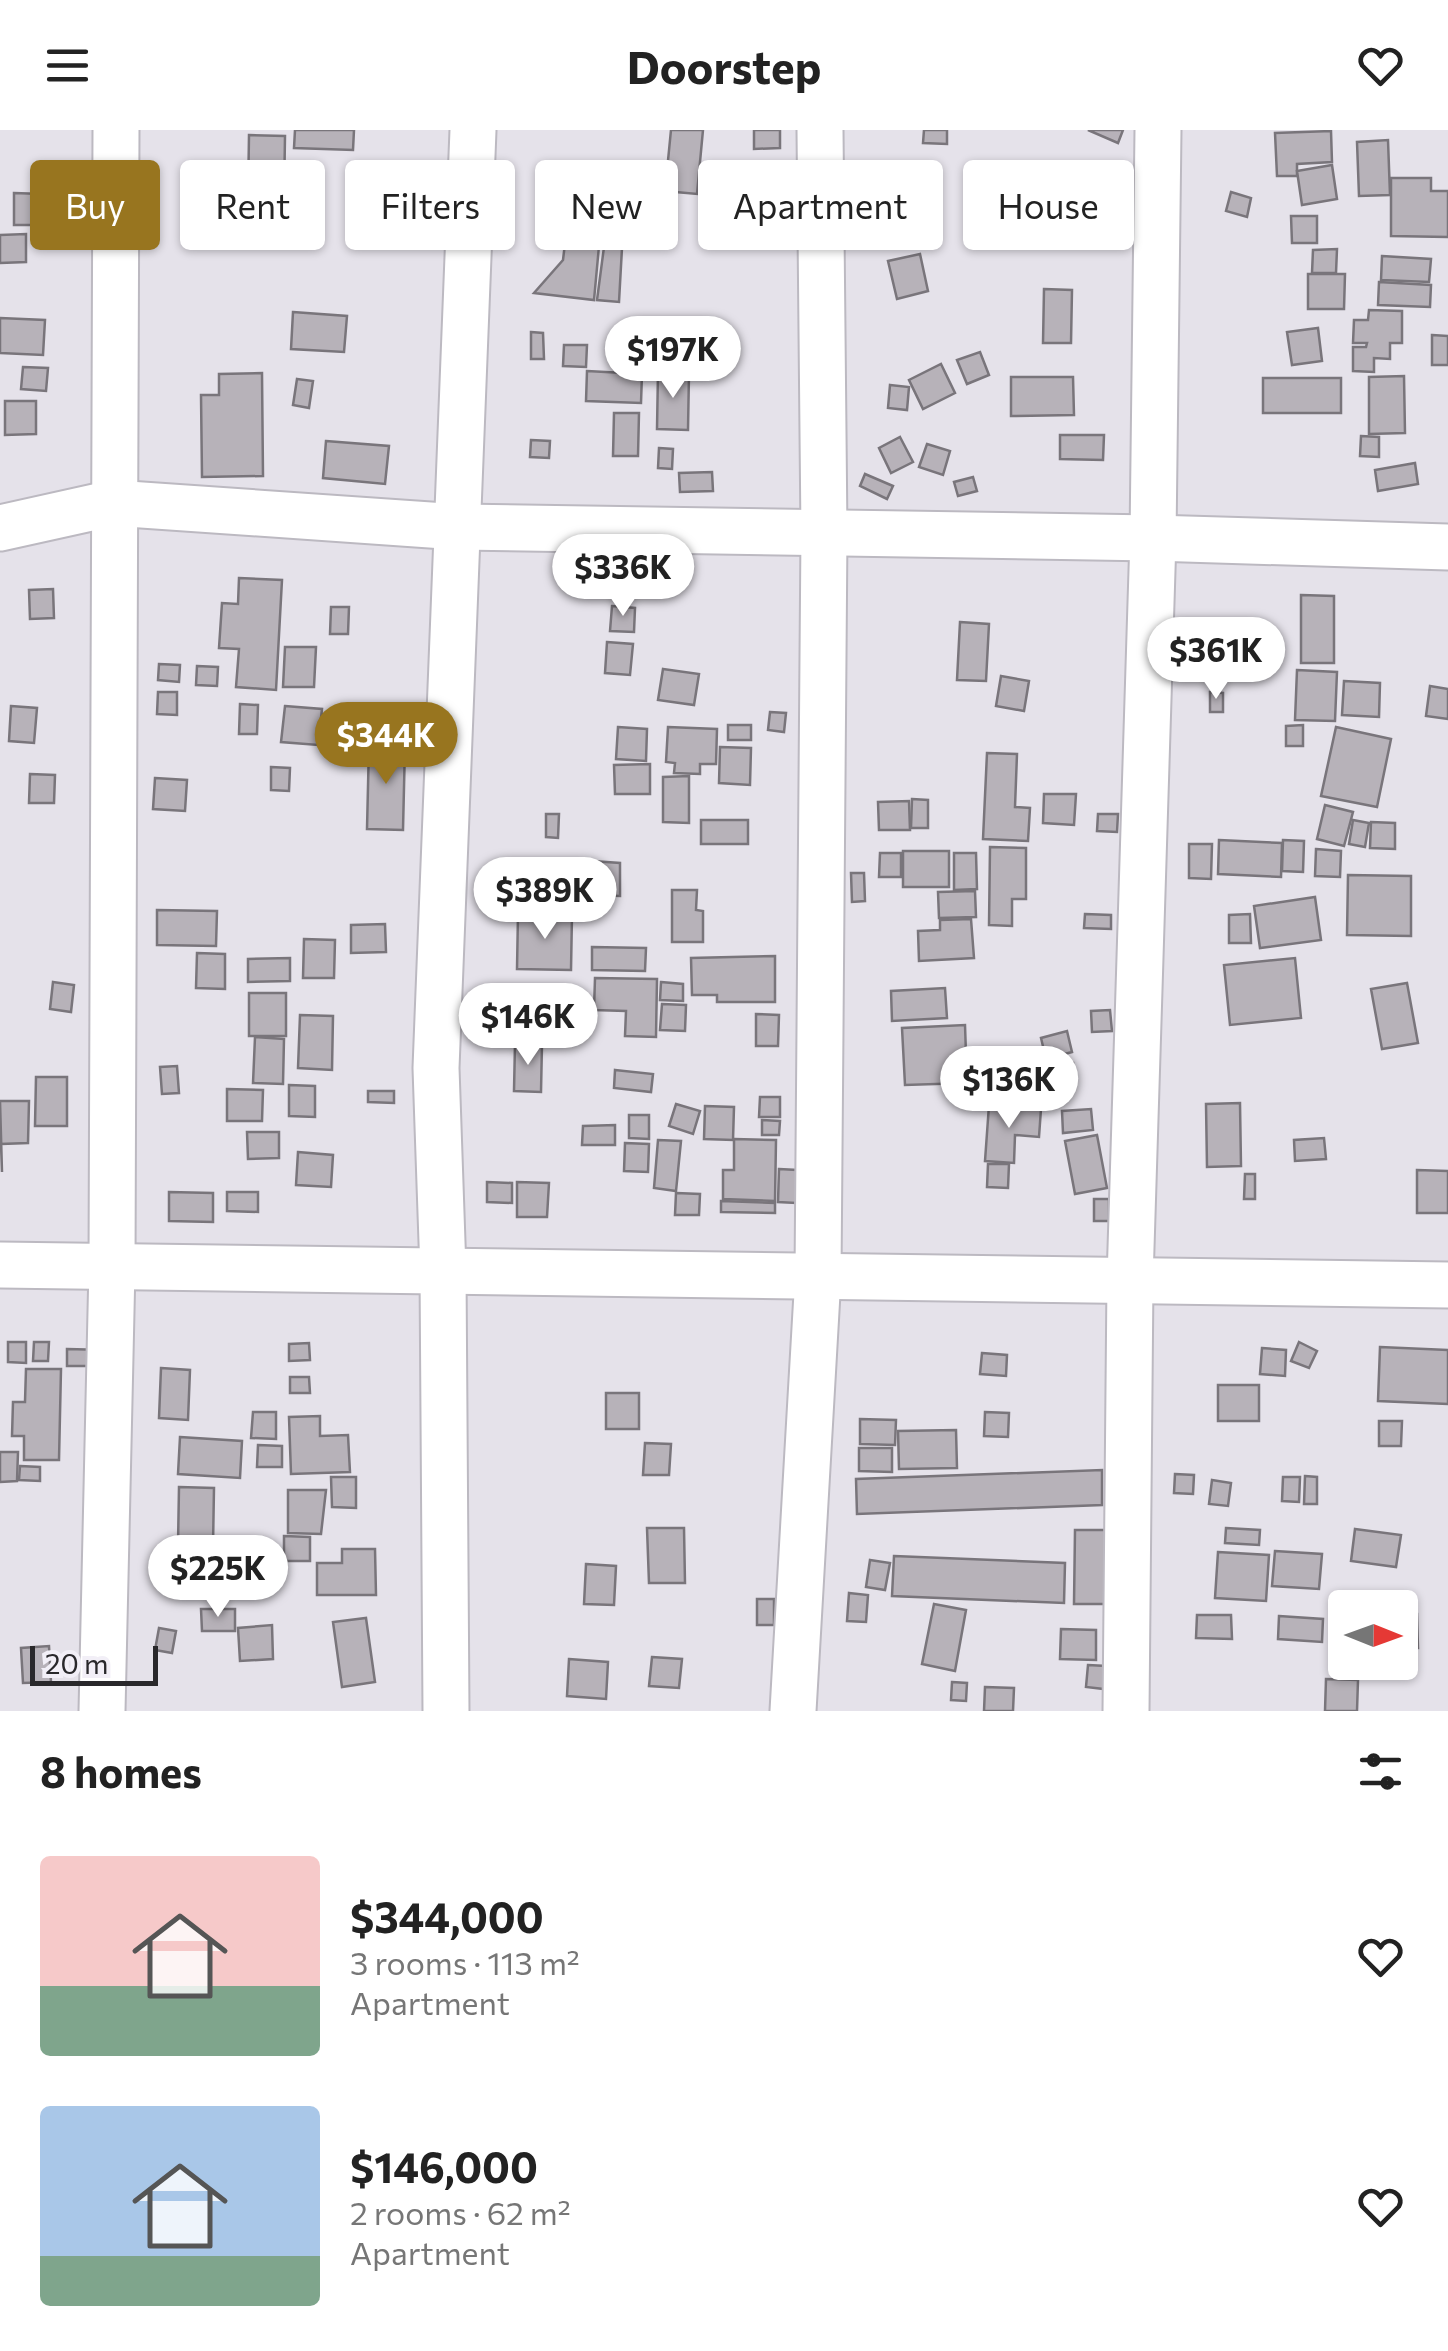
<!DOCTYPE html>
<html lang="en">
<head>
<meta charset="utf-8">
<style>
  body { margin:0; font-family:Commissioner,sans-serif; background:#f2f2f2; color:#222; height:100vh; display:flex; flex-direction:column; font-size:38px; white-space:nowrap }
  * { box-sizing:border-box; margin:0 }
  p { font-size:32px; color:#767676 }
  .icon { flex:none; width:55px; height:55px; fill:none; stroke:currentColor; stroke-width:2; stroke-linecap:round; stroke-linejoin:round }
  .map { position:relative; height:1581px; overflow:hidden }
  .details { display:flex; flex-direction:column; background:#fff; flex:1 }
  .details>* { flex:none }
  .guide { position:absolute; left:30px; top:30px; width:1390px; height:90px; display:flex; gap:20px }
  .needle { width:65px; rotate:91deg }
  .tools { position:absolute; left:1328px; top:1460px; display:grid; gap:20px }
  .tools a { display:grid; place-items:center; width:90px; height:90px; border-radius:10px; background:#fff; box-shadow:0 2px 8px #0004; font-size:50px }
  .scale { position:absolute; left:30px; bottom:25px; width:128px; box-sizing:border-box; padding-left:10px; border:5px solid #29282b; border-top:0; font-size:28px; line-height:35px; white-space:nowrap; color:#29282b; -webkit-text-stroke:8px #f2eff7; paint-order:stroke }
  .price { position:absolute; translate:-50% -85px; padding:0 22px; border-radius:35px; background:#fff; color:#222; font-size:32px; line-height:65px; filter:drop-shadow(0 2px 5px #0008) }
  .price::after { content:''; position:absolute; left:50%; top:60px; width:30px; height:22px; margin-left:-15px; background:inherit; clip-path:polygon(0 0,100% 0,50% 100%) }
  .price.on { background:#98751f; color:#fff }
  ul { padding:0; list-style:none }
  li { display:flex; align-items:center; gap:30px; height:250px; padding:0 40px }
  li span { display:grid; place-items:center; flex:none; width:280px; height:200px; border-radius:10px; color:#555 }
  li>.icon { margin-inline-start:auto }
  span .icon { width:120px; height:120px; fill:#fffc; stroke-width:1 }
  li b { font-size:42px }
  h2 { display:flex; justify-content:space-between; align-items:center; height:120px; padding:0 40px; font-size:42px }
  .pill { padding:0 35px; border-radius:10px; background:#fff; box-shadow:0 2px 8px #0004; font-size:35px; line-height:90px }
  .pill.on { background:#98751f; color:#fff }
  header { display:flex; justify-content:space-between; align-items:center; height:130px; padding:0 40px; background:#fff; font-size:45px; font-weight:700 }
  .map>svg:first-child { display:block }
</style>
</head>
<body>
<header><svg class="icon" aria-label="menu" viewBox="0 0 24 24"><path d="M4 6h16M4 12h16M4 18h16"/></svg>Doorstep<svg class="icon" aria-label="heart" viewBox="0 0 24 24"><path d="M12 20l-8-8c-3-5 5-10 8-4 3-6 11-1 8 4z"/></svg></header>
<div class="map">
<svg width="1448" height="1581" viewBox="0 0 1448 1581">
  <rect width="100%" height="100%" fill="#e5e2ea"/>
  <!-- building -->
  <g fill="#b7b2b9" stroke="#79757b" stroke-width="2.5">
    <polygon points="295,0 354,0 353,20 294,18"/>
    <polygon points="671,0 703,0 697,64 665,61"/>
    <polygon points="754,0 780,0 780,18 754,19"/>
    <polygon points="924,0 947,0 947,14 923,13"/>
    <polygon points="1088,0 1123,0 1118,13"/>
    <polygon points="1331,1 1332,32 1297,34 1297,46 1277,46 1275,3"/>
    <polygon points="249,5 285,6 284,70 248,69"/>
    <polygon points="1388,10 1390,65 1359,66 1357,12"/>
    <rect x="772" y="35" width="14" height="22"/>
    <polygon points="1332,35 1337,69 1302,75 1297,41"/>
    <polygon points="419,45 438,46 437,67 418,67"/>
    <polygon points="1391,48 1431,48 1431,61 1448,61 1448,107 1391,106"/>
    <polygon points="290,51 317,51 316,82 290,82"/>
    <polygon points="1231,62 1251,68 1247,87 1226,81"/>
    <polygon points="14,63 42,64 41,95 14,95"/>
    <polygon points="545,67 577,68 576,102 544,101"/>
    <polygon points="205,68 232,68 233,90 205,90"/>
    <polygon points="881,75 935,76 935,112 880,111"/>
    <polygon points="1291,86 1317,86 1317,113 1292,113"/>
    <polygon points="26,104 26,132 0,133 0,105"/>
    <polygon points="565,113 599,116 594,170 534,163 563,130"/>
    <polygon points="604,117 622,118 619,172 597,170"/>
    <polygon points="1337,119 1336,143 1312,143 1313,120"/>
    <polygon points="920,124 928,161 897,169 888,131"/>
    <polygon points="1382,126 1431,129 1429,152 1381,150"/>
    <polygon points="1308,144 1345,144 1344,179 1308,179"/>
    <polygon points="1379,152 1431,155 1430,177 1378,175"/>
    <polygon points="1044,159 1072,160 1071,213 1043,213"/>
    <polygon points="1369,180 1402,181 1402,213 1390,213 1390,229 1374,228 1374,242 1353,241 1353,217 1366,217 1367,213 1353,213 1354,190 1368,190"/>
    <polygon points="293,182 347,186 344,222 291,219"/>
    <polygon points="0,188 45,190 43,225 0,223"/>
    <polygon points="1318,198 1322,231 1292,235 1287,202"/>
    <polygon points="531,202 543,203 544,229 531,229"/>
    <polygon points="1432,205 1448,206 1448,235 1432,235"/>
    <polygon points="564,215 587,215 586,237 563,236"/>
    <polygon points="980,222 989,245 967,254 957,230"/>
    <polygon points="941,234 955,263 923,279 909,250"/>
    <polygon points="23,237 48,238 46,261 21,259"/>
    <polygon points="587,241 642,244 641,273 586,271"/>
    <polygon points="658,242 689,243 688,300 657,299"/>
    <polygon points="262,243 263,346 202,347 201,265 219,265 219,244"/>
    <polygon points="1404,246 1405,303 1369,304 1369,247"/>
    <polygon points="1011,247 1073,247 1074,285 1011,286"/>
    <rect x="1263" y="248" width="78" height="35"/>
    <polygon points="297,249 313,251 309,278 293,275"/>
    <polygon points="890,255 909,257 907,280 888,278"/>
    <polygon points="5,271 36,271 36,304 5,305"/>
    <polygon points="614,283 639,283 638,326 613,326"/>
    <polygon points="1060,305 1104,305 1103,330 1060,329"/>
    <polygon points="1361,306 1379,307 1379,327 1360,326"/>
    <polygon points="900,307 913,332 891,343 879,318"/>
    <polygon points="531,310 550,311 549,328 530,327"/>
    <polygon points="326,311 389,316 385,354 323,348"/>
    <polygon points="927,314 950,321 943,345 919,337"/>
    <polygon points="659,318 673,319 672,339 658,338"/>
    <polygon points="1415,333 1418,354 1378,361 1375,340"/>
    <polygon points="712,342 713,361 680,362 679,343"/>
    <polygon points="865,344 893,356 887,369 860,356"/>
    <polygon points="973,347 977,361 958,366 954,352"/>
    <polygon points="239,448 282,450 276,560 236,557 239,519 219,518 222,473 238,474"/>
    <polygon points="53,459 54,488 30,489 29,460"/>
    <polygon points="1301,465 1334,466 1334,533 1301,533"/>
    <polygon points="612,476 635,478 634,502 610,501"/>
    <polygon points="331,477 349,477 348,504 330,504"/>
    <polygon points="960,492 989,494 986,551 957,550"/>
    <polygon points="607,512 633,514 630,545 605,543"/>
    <polygon points="285,517 316,517 314,557 283,557"/>
    <polygon points="159,534 180,535 179,552 158,550"/>
    <polygon points="197,536 218,537 217,556 196,555"/>
    <polygon points="663,539 699,544 694,575 658,570"/>
    <polygon points="1297,540 1337,542 1335,591 1295,590"/>
    <polygon points="1001,546 1029,551 1024,581 996,576"/>
    <polygon points="1344,551 1380,553 1379,587 1342,585"/>
    <polygon points="1430,556 1448,559 1448,589 1426,586"/>
    <polygon points="158,562 177,562 177,585 157,584"/>
    <polygon points="1210,562 1223,563 1223,582 1210,582"/>
    <polygon points="240,574 258,575 257,604 239,604"/>
    <polygon points="11,576 37,578 34,613 9,611"/>
    <polygon points="285,576 322,579 318,615 281,612"/>
    <polygon points="770,582 786,583 784,602 768,600"/>
    <polygon points="323,584 341,586 339,612 321,611"/>
    <polygon points="383,585 408,585 407,605 383,604"/>
    <rect x="728" y="595" width="23" height="15"/>
    <polygon points="1303,595 1303,616 1286,616 1286,596"/>
    <polygon points="618,597 647,599 646,631 616,629"/>
    <polygon points="668,597 717,599 716,634 700,634 700,644 674,643 675,633 666,632"/>
    <polygon points="1336,597 1391,609 1377,677 1321,666"/>
    <polygon points="369,614 405,615 403,700 367,699"/>
    <polygon points="720,617 751,618 750,655 719,653"/>
    <polygon points="987,623 1017,624 1015,677 1030,678 1028,711 983,709"/>
    <polygon points="650,634 650,664 615,664 614,635"/>
    <polygon points="271,637 290,638 289,661 271,660"/>
    <polygon points="30,644 55,645 54,673 29,673"/>
    <polygon points="689,646 689,693 663,692 663,647"/>
    <polygon points="155,648 187,650 185,681 153,679"/>
    <polygon points="1044,664 1076,664 1074,695 1043,693"/>
    <polygon points="912,669 928,670 928,698 911,698"/>
    <polygon points="909,671 910,700 879,700 878,672"/>
    <polygon points="1325,675 1353,682 1344,716 1317,709"/>
    <polygon points="546,684 559,684 558,708 546,707"/>
    <polygon points="1098,684 1118,684 1117,702 1097,701"/>
    <rect x="701" y="690" width="47" height="24"/>
    <polygon points="1353,690 1369,693 1365,717 1349,714"/>
    <polygon points="1371,692 1395,693 1395,719 1370,718"/>
    <polygon points="1219,710 1282,713 1281,747 1218,744"/>
    <polygon points="1283,710 1304,711 1303,742 1282,741"/>
    <polygon points="1189,714 1212,714 1211,749 1189,748"/>
    <polygon points="990,717 1026,718 1026,769 1012,769 1012,796 989,795"/>
    <polygon points="1316,719 1341,721 1340,747 1315,746"/>
    <rect x="903" y="721" width="46" height="36"/>
    <polygon points="880,723 901,723 901,747 879,747"/>
    <polygon points="954,723 976,723 977,759 954,760"/>
    <polygon points="592,731 620,733 620,766 591,765"/>
    <polygon points="851,743 864,743 865,771 852,772"/>
    <polygon points="1348,745 1411,746 1411,806 1347,805"/>
    <polygon points="672,760 697,760 696,780 703,781 703,812 672,812"/>
    <polygon points="975,761 976,787 939,788 938,762"/>
    <polygon points="1315,767 1321,810 1260,818 1254,776"/>
    <polygon points="157,780 217,781 216,816 157,815"/>
    <polygon points="518,784 572,785 571,840 517,839"/>
    <polygon points="1085,784 1111,785 1111,799 1084,798"/>
    <polygon points="1250,784 1251,813 1229,813 1229,785"/>
    <polygon points="971,789 974,828 919,831 918,801 940,800 940,790"/>
    <polygon points="385,794 386,822 351,823 351,795"/>
    <polygon points="304,809 335,810 334,848 303,848"/>
    <polygon points="592,817 646,818 645,841 592,840"/>
    <polygon points="197,823 225,824 225,859 196,858"/>
    <polygon points="775,826 775,872 717,872 717,865 692,865 691,828"/>
    <polygon points="290,828 290,851 248,852 248,829"/>
    <polygon points="1295,828 1301,888 1230,895 1224,835"/>
    <polygon points="595,848 657,849 656,907 625,906 626,881 594,880"/>
    <polygon points="53,852 74,855 71,882 50,879"/>
    <polygon points="661,852 683,854 683,871 660,870"/>
    <polygon points="1407,853 1418,913 1382,919 1371,859"/>
    <polygon points="945,858 947,888 892,891 891,861"/>
    <rect x="249" y="863" width="37" height="43"/>
    <polygon points="662,874 686,875 685,901 660,900"/>
    <polygon points="1110,880 1112,901 1092,902 1091,881"/>
    <polygon points="756,884 779,885 778,916 756,916"/>
    <polygon points="300,885 333,886 332,940 298,938"/>
    <polygon points="551,894 584,899 582,910 549,905"/>
    <polygon points="965,895 967,953 905,955 902,898"/>
    <polygon points="1067,901 1072,922 1046,929 1041,908"/>
    <polygon points="255,907 284,909 283,954 253,953"/>
    <polygon points="515,914 542,914 541,962 514,961"/>
    <polygon points="1047,933 1073,933 1073,956 1047,957"/>
    <polygon points="177,936 179,963 162,964 160,937"/>
    <polygon points="615,940 653,944 651,962 614,958"/>
    <polygon points="36,947 67,947 67,996 35,996"/>
    <polygon points="289,955 315,956 315,987 289,986"/>
    <polygon points="227,959 263,960 262,991 227,991"/>
    <polygon points="368,961 394,961 394,973 368,972"/>
    <polygon points="760,967 780,967 780,987 759,987"/>
    <polygon points="0,971 29,971 28,1013 1,1014 2,1042"/>
    <polygon points="1240,973 1241,1036 1207,1037 1206,974"/>
    <polygon points="676,974 700,981 693,1004 669,996"/>
    <polygon points="989,975 1041,979 1039,1007 1015,1005 1014,1033 985,1031"/>
    <polygon points="705,976 734,977 733,1010 704,1009"/>
    <polygon points="1091,979 1093,1000 1063,1003 1062,981"/>
    <polygon points="629,985 649,985 649,1009 629,1008"/>
    <polygon points="762,990 780,991 779,1005 762,1005"/>
    <polygon points="615,995 615,1015 582,1015 583,996"/>
    <polygon points="247,1002 279,1002 279,1028 248,1029"/>
    <polygon points="1097,1005 1107,1058 1075,1064 1065,1011"/>
    <polygon points="1324,1008 1326,1029 1295,1031 1294,1010"/>
    <polygon points="734,1009 776,1010 775,1071 723,1069 723,1040 734,1040"/>
    <polygon points="658,1010 681,1011 676,1061 654,1058"/>
    <polygon points="625,1013 649,1014 648,1042 624,1041"/>
    <polygon points="298,1022 333,1025 331,1057 296,1055"/>
    <polygon points="988,1034 1009,1034 1008,1058 987,1057"/>
    <polygon points="779,1039 797,1040 796,1073 778,1072"/>
    <polygon points="1417,1040 1448,1041 1448,1083 1417,1083"/>
    <polygon points="1245,1044 1255,1044 1255,1069 1244,1069"/>
    <polygon points="487,1052 512,1053 512,1073 487,1072"/>
    <polygon points="517,1052 549,1053 547,1087 517,1087"/>
    <polygon points="169,1062 213,1063 213,1092 169,1091"/>
    <polygon points="227,1062 258,1062 258,1082 227,1081"/>
    <polygon points="676,1063 700,1064 699,1085 675,1085"/>
    <rect x="1094" y="1069" width="15" height="22"/>
    <polygon points="721,1071 775,1073 775,1083 721,1082"/>
    <polygon points="8,1212 26,1212 26,1233 8,1232"/>
    <polygon points="34,1212 49,1212 48,1231 33,1231"/>
    <polygon points="1299,1212 1317,1221 1309,1238 1291,1231"/>
    <polygon points="309,1213 310,1230 289,1231 289,1214"/>
    <polygon points="1380,1217 1448,1220 1448,1274 1378,1271"/>
    <polygon points="1262,1218 1286,1220 1285,1246 1260,1244"/>
    <polygon points="67,1219 105,1220 105,1236 67,1236"/>
    <polygon points="982,1223 1007,1225 1006,1246 980,1244"/>
    <polygon points="161,1238 190,1240 188,1290 159,1288"/>
    <polygon points="26,1239 61,1239 59,1330 24,1330 24,1306 12,1306 13,1272 25,1272"/>
    <polygon points="290,1247 309,1247 310,1263 290,1263"/>
    <rect x="1218" y="1255" width="41" height="36"/>
    <rect x="606" y="1263" width="33" height="36"/>
    <polygon points="253,1282 276,1282 276,1309 251,1308"/>
    <polygon points="985,1282 1009,1283 1008,1307 984,1306"/>
    <polygon points="320,1286 320,1306 348,1305 350,1342 291,1344 289,1287"/>
    <polygon points="860,1289 896,1290 895,1315 860,1314"/>
    <polygon points="1379,1291 1402,1291 1401,1316 1379,1316"/>
    <polygon points="956,1300 957,1338 899,1339 898,1301"/>
    <polygon points="180,1307 242,1311 240,1348 178,1344"/>
    <polygon points="645,1313 671,1314 669,1345 643,1345"/>
    <polygon points="258,1315 282,1316 282,1337 257,1337"/>
    <polygon points="859,1318 892,1318 892,1342 859,1341"/>
    <polygon points="0,1322 18,1322 17,1351 0,1352"/>
    <polygon points="20,1336 40,1337 40,1351 19,1350"/>
    <polygon points="1102,1340 1102,1375 857,1384 856,1349"/>
    <polygon points="1175,1344 1194,1345 1193,1364 1174,1363"/>
    <polygon points="1305,1346 1317,1347 1317,1374 1304,1374"/>
    <polygon points="331,1347 356,1347 356,1378 332,1377"/>
    <polygon points="1283,1347 1300,1347 1299,1372 1282,1371"/>
    <polygon points="1212,1350 1231,1353 1228,1376 1209,1374"/>
    <polygon points="179,1357 214,1358 213,1416 178,1415"/>
    <polygon points="288,1360 326,1360 321,1404 288,1403"/>
    <polygon points="647,1398 684,1398 685,1453 649,1453"/>
    <polygon points="1226,1398 1260,1400 1259,1415 1225,1413"/>
    <polygon points="1355,1399 1401,1405 1396,1437 1351,1431"/>
    <polygon points="1075,1400 1108,1400 1106,1474 1074,1474"/>
    <polygon points="284,1406 310,1407 310,1431 284,1431"/>
    <polygon points="342,1419 375,1419 376,1465 317,1465 317,1433 342,1433"/>
    <polygon points="1275,1421 1322,1424 1319,1459 1272,1456"/>
    <polygon points="1218,1422 1269,1425 1266,1471 1215,1468"/>
    <polygon points="894,1426 1065,1433 1064,1473 892,1466"/>
    <polygon points="870,1430 890,1433 885,1460 866,1457"/>
    <polygon points="586,1434 616,1436 614,1475 584,1474"/>
    <polygon points="849,1463 868,1465 866,1492 847,1491"/>
    <rect x="757" y="1469" width="17" height="26"/>
    <polygon points="934,1474 966,1480 955,1541 922,1534"/>
    <polygon points="201,1479 235,1479 235,1501 202,1501"/>
    <polygon points="1400,1483 1417,1484 1418,1518 1400,1517"/>
    <polygon points="1197,1485 1231,1485 1232,1509 1196,1508"/>
    <polygon points="1279,1486 1323,1489 1322,1512 1278,1509"/>
    <polygon points="366,1488 375,1552 342,1557 333,1492"/>
    <polygon points="272,1495 273,1529 240,1531 238,1498"/>
    <polygon points="159,1498 176,1501 172,1523 155,1520"/>
    <polygon points="1061,1499 1096,1500 1096,1530 1060,1529"/>
    <polygon points="49,1516 51,1552 23,1553 21,1518"/>
    <polygon points="652,1527 682,1529 679,1558 649,1556"/>
    <polygon points="569,1529 608,1532 606,1569 567,1566"/>
    <polygon points="1088,1535 1106,1536 1104,1559 1086,1557"/>
    <polygon points="1326,1549 1358,1550 1357,1581 1325,1581"/>
    <polygon points="952,1552 967,1553 966,1571 951,1570"/>
    <polygon points="985,1557 1014,1558 1013,1581 984,1581"/>
  </g>
  <g fill="none" stroke-linecap="round" stroke-linejoin="round">
    <!-- minor casing -->
    <g stroke="#bcb9c1" stroke-width="49">
      <g id="minor">
        <polyline points="0,398 113,373 459,397 1153,408 1448,417"/>
        <polyline points="0,1135 1448,1155"/>
        <polyline points="102,1581 112,1137 116,0"/>
        <polyline points="446,1581 443,1141 436,938 473,0"/>
        <polyline points="793,1581 818,1146 824,403 820,0"/>
        <polyline points="1126,1581 1130,1150 1153,408 1158,0"/>
      </g>
    </g>
    <!-- minor -->
    <use href="#minor" stroke="#fff" stroke-width="45"/>
  </g>
</svg>
<div class="tools">
<a><svg class="needle" viewBox="-14 -14 28 28"><path d="M0-13l5 13h-10z" fill="#e53935"/><path d="M0 13l5-13h-10z" fill="#767676"/></svg></a>
</div>
<div class="scale">20 m</div>
<b class="price" style="left:673px;top:271px">$197K</b>
<b class="price" style="left:623px;top:489px">$336K</b>
<b class="price" style="left:1216px;top:572px">$361K</b>
<b class="price on" style="left:386px;top:657px">$344K</b>
<b class="price" style="left:545px;top:812px">$389K</b>
<b class="price" style="left:528px;top:938px">$146K</b>
<b class="price" style="left:1009px;top:1001px">$136K</b>
<b class="price" style="left:218px;top:1490px">$225K</b>
<div class="guide">
<a class="pill on">Buy</a>
<a class="pill">Rent</a>
<a class="pill">Filters</a>
<a class="pill">New</a>
<a class="pill">Apartment</a>
<a class="pill">House</a>
</div>
</div>
<section class="details">
<h2>8 homes<svg class="icon" aria-label="filters" viewBox="0 0 24 24"><path d="M4 7h16M4 17h16"/><circle cx="9" cy="7" r="2"/><circle cx="15" cy="17" r="2"/></svg></h2>
<ul>
<li><span style="background:linear-gradient(#f6c9c9 65%,#7fa58c 0)"><svg class="icon" aria-label="home" viewBox="0 0 24 24"><path d="M3 11l9-7 9 7M6 9v11h12V9"/></svg></span><div><b>$344,000</b><p>3 rooms · 113 m²</p><p>Apartment</p></div><svg class="icon" aria-label="heart" viewBox="0 0 24 24"><path d="M12 20l-8-8c-3-5 5-10 8-4 3-6 11-1 8 4z"/></svg></li>
<li><span style="background:linear-gradient(#a9c7e8 75%,#7fa58c 0)"><svg class="icon" aria-label="home" viewBox="0 0 24 24"><path d="M3 11l9-7 9 7M6 9v11h12V9"/></svg></span><div><b>$146,000</b><p>2 rooms · 62 m²</p><p>Apartment</p></div><svg class="icon" aria-label="heart" viewBox="0 0 24 24"><path d="M12 20l-8-8c-3-5 5-10 8-4 3-6 11-1 8 4z"/></svg></li>
</ul>
</section>
</body>
</html>
